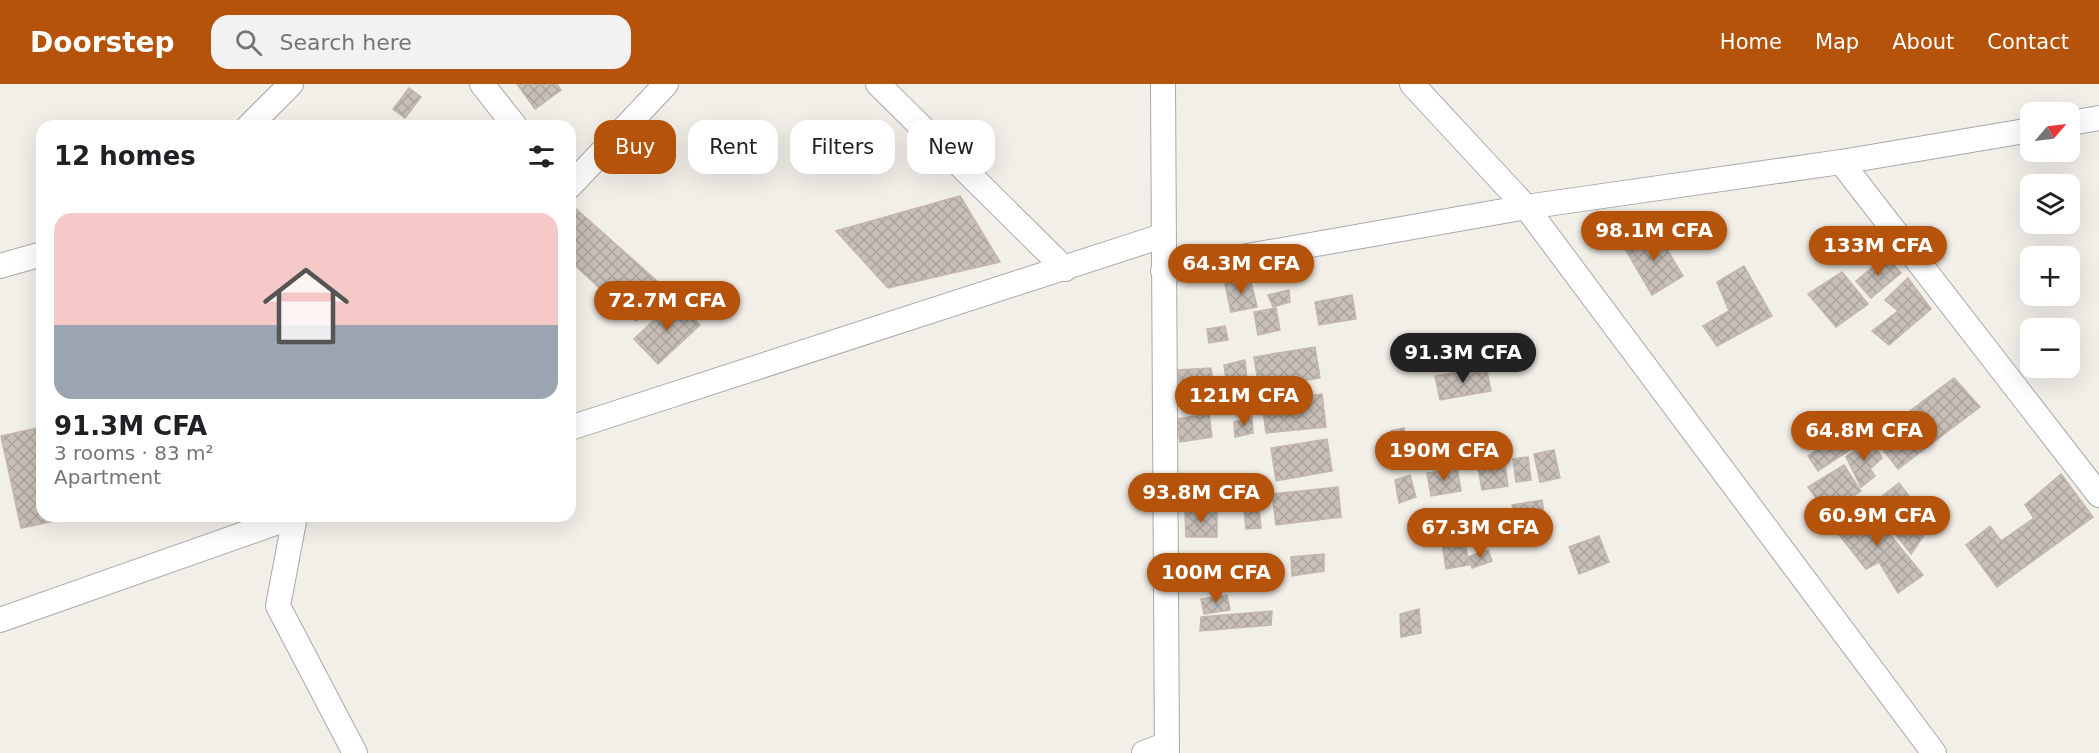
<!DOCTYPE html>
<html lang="en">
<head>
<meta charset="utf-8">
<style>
  body { margin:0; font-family:"DejaVu Sans",sans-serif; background:#f2f2f2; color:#202124; height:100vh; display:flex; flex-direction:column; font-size:22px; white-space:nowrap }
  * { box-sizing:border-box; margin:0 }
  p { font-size:20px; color:#757577 }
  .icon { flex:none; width:33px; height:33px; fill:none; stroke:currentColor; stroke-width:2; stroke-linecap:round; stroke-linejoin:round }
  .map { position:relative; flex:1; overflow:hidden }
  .side { position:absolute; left:36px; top:36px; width:540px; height:402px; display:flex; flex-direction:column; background:#fff; border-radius:18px; box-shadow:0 6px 24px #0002 }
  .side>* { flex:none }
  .hud { position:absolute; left:594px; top:36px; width:570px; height:54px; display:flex; gap:12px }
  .needle { width:39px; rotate:62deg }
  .fabs { position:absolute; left:2020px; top:18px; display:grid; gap:12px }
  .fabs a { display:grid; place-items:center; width:60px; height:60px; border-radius:12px; background:#fff; box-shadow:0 6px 24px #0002; font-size:30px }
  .price { position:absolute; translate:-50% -51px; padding:0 14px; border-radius:21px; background:#b45309; color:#fff; font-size:20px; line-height:39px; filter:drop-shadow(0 2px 3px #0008) }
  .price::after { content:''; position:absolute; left:50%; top:36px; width:18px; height:14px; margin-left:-9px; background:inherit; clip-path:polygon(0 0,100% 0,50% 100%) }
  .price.current { background:#222; color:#fff }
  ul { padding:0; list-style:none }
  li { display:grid; align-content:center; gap:12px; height:318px; padding:0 18px }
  li span { display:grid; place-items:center; height:186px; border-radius:18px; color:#555 }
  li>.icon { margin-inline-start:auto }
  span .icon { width:108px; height:108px; fill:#fffc; stroke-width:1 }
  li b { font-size:26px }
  h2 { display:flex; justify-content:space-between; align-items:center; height:72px; padding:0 18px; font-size:26px }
  .tag { padding:0 21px; border-radius:18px; background:#fff; box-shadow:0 6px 24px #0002; font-size:21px; line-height:54px }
  .tag.current { background:#b45309; color:#fff }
  header { display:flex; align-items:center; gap:36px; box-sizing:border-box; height:84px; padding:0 30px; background:#b45309; color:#fff }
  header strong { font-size:28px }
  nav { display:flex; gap:33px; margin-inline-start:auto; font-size:21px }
  .search { width:420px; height:54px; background:#f2f2f2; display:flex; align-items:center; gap:15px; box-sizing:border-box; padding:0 21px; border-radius:18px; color:#757577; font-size:22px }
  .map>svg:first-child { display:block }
</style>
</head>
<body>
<header>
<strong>Doorstep</strong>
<div class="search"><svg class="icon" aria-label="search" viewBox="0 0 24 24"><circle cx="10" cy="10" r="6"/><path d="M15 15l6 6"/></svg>Search here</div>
<nav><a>Home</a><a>Map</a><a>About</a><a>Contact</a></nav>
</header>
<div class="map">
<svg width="2099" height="669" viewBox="0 0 2099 669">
  <defs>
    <pattern id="building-cross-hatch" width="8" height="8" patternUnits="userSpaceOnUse" patternTransform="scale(1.5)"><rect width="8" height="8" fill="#c7bfb8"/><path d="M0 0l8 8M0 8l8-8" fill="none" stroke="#aba49e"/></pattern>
  </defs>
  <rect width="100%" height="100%" fill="#f2efe9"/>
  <!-- building -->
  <g fill="url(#building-cross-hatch)" stroke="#c4b6ab" stroke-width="1.5">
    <polygon points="517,0 557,0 561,6 535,25"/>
    <polygon points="409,4 421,13 405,34 393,25"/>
    <polygon points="960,112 1000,178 888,204 836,147"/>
    <polygon points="575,124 665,204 636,237 570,177 570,130"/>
    <polygon points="1656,147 1683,192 1652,211 1624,163"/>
    <polygon points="1886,172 1901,189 1871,214 1856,197"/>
    <polygon points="1744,182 1772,232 1717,262 1703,242 1729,227 1717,198"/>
    <polygon points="1842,188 1868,220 1836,243 1808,210"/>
    <polygon points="1250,194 1257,223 1231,228 1225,200"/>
    <polygon points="1908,194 1931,225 1889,261 1872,247 1898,227 1885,216"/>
    <polygon points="1289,206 1290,218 1273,223 1268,211"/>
    <polygon points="1352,211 1356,235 1319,241 1315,218"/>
    <polygon points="676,215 700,241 658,280 634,255"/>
    <polygon points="1276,224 1280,246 1258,251 1254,228"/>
    <polygon points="1225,242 1228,256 1209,259 1207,245"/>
    <polygon points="1315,263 1320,294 1259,304 1254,273"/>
    <polygon points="1245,276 1248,305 1228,308 1224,281"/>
    <polygon points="1486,283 1491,307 1440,316 1435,292"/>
    <polygon points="1211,284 1215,312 1180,314 1178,286"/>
    <polygon points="1954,294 1980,323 1898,385 1874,354"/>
    <polygon points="1322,310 1326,343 1266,349 1262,317"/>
    <polygon points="1209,330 1212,353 1180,358 1176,335"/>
    <polygon points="1252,333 1253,349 1235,353 1234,338"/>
    <polygon points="42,343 42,432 73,433 21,444 1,352"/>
    <polygon points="1404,344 1406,356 1414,355 1417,368 1398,371 1391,347"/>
    <polygon points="1849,344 1860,359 1818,387 1808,372"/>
    <polygon points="1327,355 1332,387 1276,397 1271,364"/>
    <polygon points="1871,355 1882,374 1870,385 1875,392 1861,403 1846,373"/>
    <polygon points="1554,366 1560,394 1540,398 1534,370"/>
    <polygon points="1504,373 1508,402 1482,406 1477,378"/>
    <polygon points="1528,373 1531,396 1516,398 1513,375"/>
    <polygon points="1844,381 1861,407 1826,429 1808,403"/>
    <polygon points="1457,384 1461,407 1431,412 1427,389"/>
    <polygon points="2061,390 2093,433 1997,503 1966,461 1990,442 2001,457 2034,434 2025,421"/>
    <polygon points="1410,391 1416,413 1399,419 1395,396"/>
    <polygon points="1899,399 1931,441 1911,470 1872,420"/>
    <polygon points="1338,403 1341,433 1276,441 1272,410"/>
    <polygon points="1258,415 1261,444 1246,445 1243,417"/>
    <polygon points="1542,416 1545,436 1519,441 1512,421"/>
    <polygon points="1865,420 1923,491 1898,509 1879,478 1866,485 1832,442"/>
    <polygon points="1473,426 1485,448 1474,454 1462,432"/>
    <polygon points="1217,427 1217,453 1186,453 1185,428"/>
    <polygon points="1445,432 1452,452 1444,457 1436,436"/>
    <polygon points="1464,452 1469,481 1446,485 1442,458"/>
    <polygon points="1599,452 1609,478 1579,490 1569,463"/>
    <polygon points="1488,466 1492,477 1472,484 1468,473"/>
    <polygon points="1324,470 1324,487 1292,492 1291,473"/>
    <polygon points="1227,511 1230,526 1204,530 1201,515"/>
    <polygon points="1419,525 1421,549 1401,553 1400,530"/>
    <polygon points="1272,527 1271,541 1200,547 1201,533"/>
  </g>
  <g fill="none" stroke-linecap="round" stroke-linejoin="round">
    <!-- street casing -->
    <g stroke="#a9a9a9" stroke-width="26">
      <g id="street">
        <polyline points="482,0 515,42"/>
        <polyline points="878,0 1065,185"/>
        <polyline points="1163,0 1167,669"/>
        <polyline points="1412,0 1526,123 1934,669"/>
        <polyline points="2070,39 2099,34"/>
        <polyline points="249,42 291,0"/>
        <polyline points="1841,78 2099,411"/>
        <polyline points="570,102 666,0"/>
        <polyline points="0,182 42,170"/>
        <polyline points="1163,187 1526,123 1841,78 2031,46"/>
        <polyline points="570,344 1162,152"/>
        <polyline points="295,432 278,522 355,669"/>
        <polyline points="0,536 295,432"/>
        <polyline points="1144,669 1167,660"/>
      </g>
    </g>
    <!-- street -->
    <use href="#street" stroke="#fff" stroke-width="24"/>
  </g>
</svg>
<div class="fabs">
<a><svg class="needle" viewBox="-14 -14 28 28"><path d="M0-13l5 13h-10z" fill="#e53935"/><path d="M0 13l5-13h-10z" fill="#757577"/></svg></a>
<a><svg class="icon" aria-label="layers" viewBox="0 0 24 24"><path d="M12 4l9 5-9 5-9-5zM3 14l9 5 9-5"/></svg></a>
<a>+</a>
<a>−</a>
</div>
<b class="price" style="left:1654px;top:178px">98.1M CFA</b>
<b class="price" style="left:1878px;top:193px">133M CFA</b>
<b class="price" style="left:1241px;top:211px">64.3M CFA</b>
<b class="price" style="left:667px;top:248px">72.7M CFA</b>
<b class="price current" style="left:1463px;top:300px">91.3M CFA</b>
<b class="price" style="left:1244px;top:343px">121M CFA</b>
<b class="price" style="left:1864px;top:378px">64.8M CFA</b>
<b class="price" style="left:1444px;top:398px">190M CFA</b>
<b class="price" style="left:1201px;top:440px">93.8M CFA</b>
<b class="price" style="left:1877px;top:463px">60.9M CFA</b>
<b class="price" style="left:1480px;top:475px">67.3M CFA</b>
<b class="price" style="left:1216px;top:520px">100M CFA</b>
<div class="hud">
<a class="tag current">Buy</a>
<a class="tag">Rent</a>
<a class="tag">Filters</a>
<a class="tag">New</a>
</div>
<section class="side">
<h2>12 homes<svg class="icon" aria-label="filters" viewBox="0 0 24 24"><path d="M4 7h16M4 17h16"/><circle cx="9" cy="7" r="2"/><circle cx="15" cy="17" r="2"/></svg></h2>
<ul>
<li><span style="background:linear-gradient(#f6c9c9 60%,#9aa5b1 0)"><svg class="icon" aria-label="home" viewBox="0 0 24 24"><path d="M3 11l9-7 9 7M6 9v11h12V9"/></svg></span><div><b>91.3M CFA</b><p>3 rooms · 83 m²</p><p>Apartment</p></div></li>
</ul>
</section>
</div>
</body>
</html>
